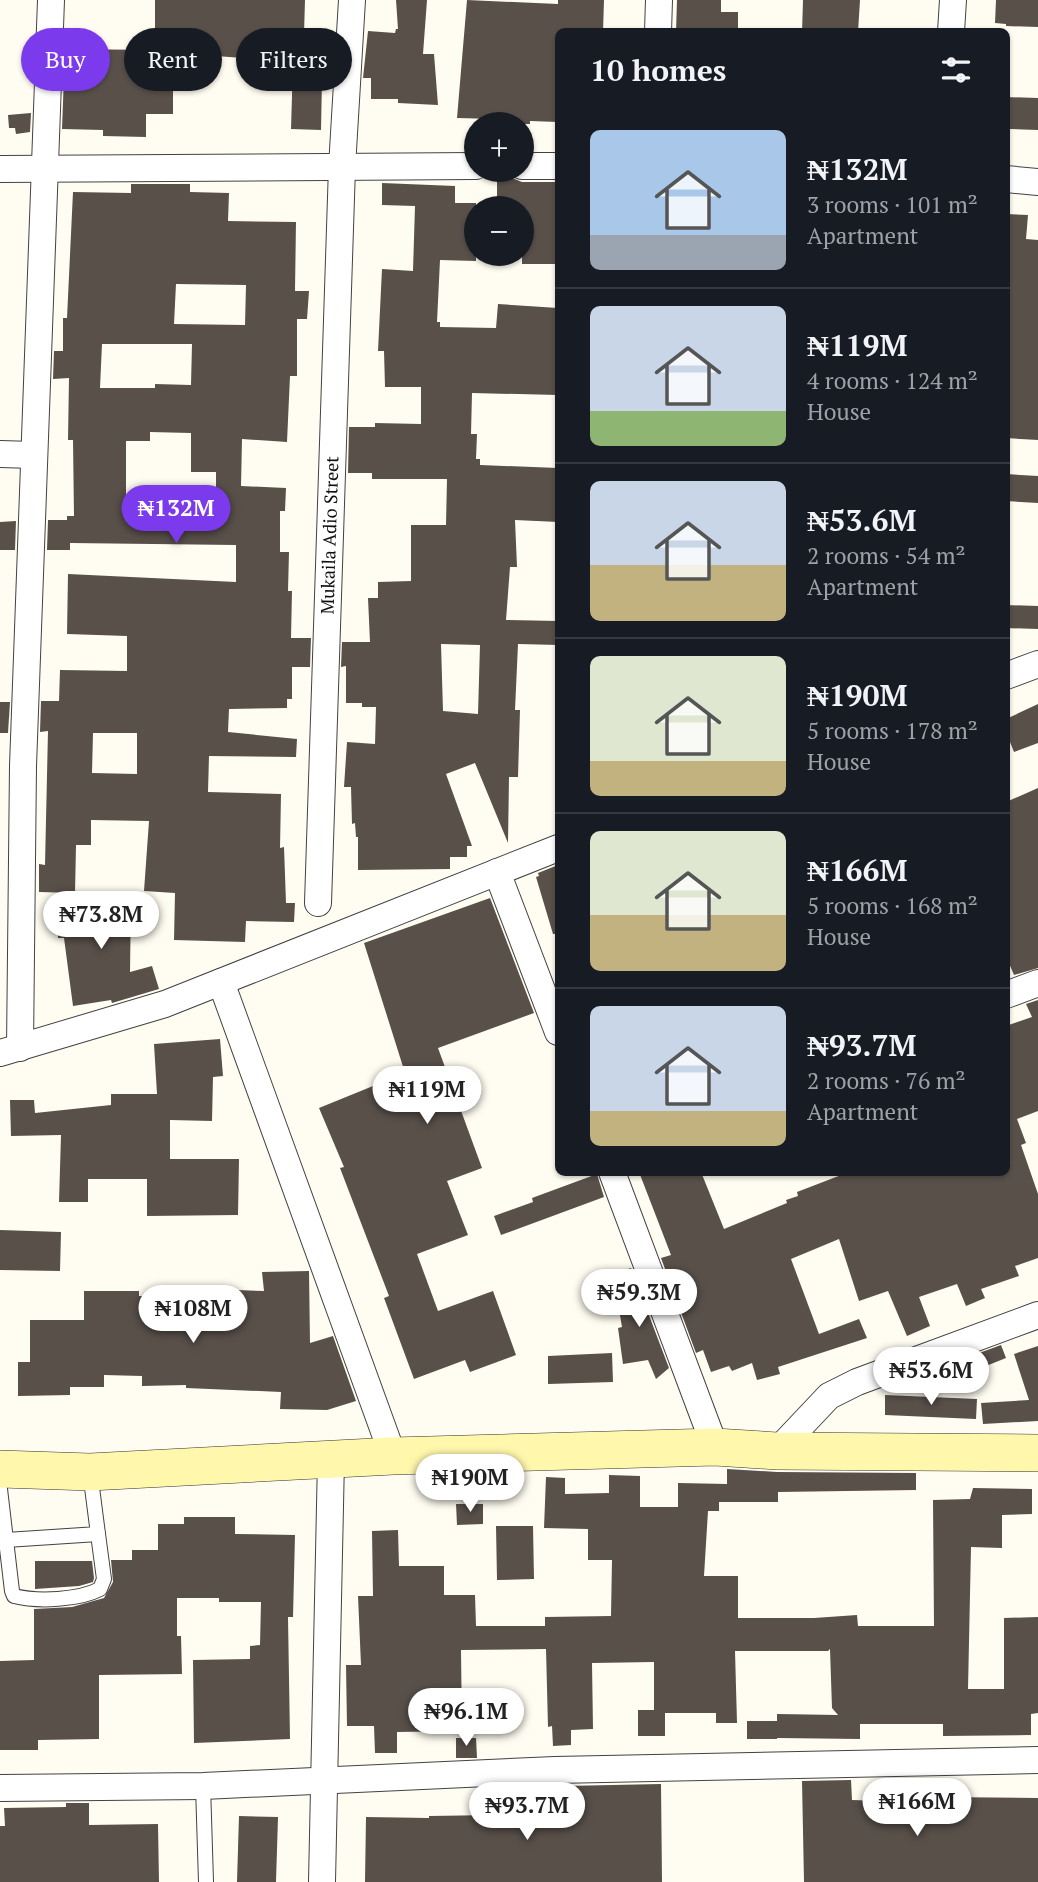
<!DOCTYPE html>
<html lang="en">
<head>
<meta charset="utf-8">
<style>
  body { margin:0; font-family:"PT Serif",serif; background:#242831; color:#f1f3f6; height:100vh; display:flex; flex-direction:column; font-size:26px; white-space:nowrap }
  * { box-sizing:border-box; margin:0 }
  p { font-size:23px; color:#9ea1a6 }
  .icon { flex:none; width:38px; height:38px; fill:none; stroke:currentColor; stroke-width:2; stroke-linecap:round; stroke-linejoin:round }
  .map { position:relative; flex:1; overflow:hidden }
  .details { position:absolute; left:555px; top:28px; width:455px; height:1148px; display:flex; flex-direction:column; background:#171b24; border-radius:10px; box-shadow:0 2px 5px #0004 }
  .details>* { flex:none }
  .banner { position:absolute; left:21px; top:28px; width:429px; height:63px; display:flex; gap:14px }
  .controls { position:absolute; left:464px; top:112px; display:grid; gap:14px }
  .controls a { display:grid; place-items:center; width:70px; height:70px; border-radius:50%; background:#171b24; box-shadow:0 2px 5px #0004; font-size:35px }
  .price { position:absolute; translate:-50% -60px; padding:0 16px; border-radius:24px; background:#fff; color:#222; font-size:23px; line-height:46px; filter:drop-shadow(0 2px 4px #0008) }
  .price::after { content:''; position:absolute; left:50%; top:42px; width:21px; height:16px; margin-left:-10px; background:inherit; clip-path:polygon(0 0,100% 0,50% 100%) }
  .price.on { background:#7c3aed; color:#fff }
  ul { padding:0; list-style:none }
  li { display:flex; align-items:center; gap:21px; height:175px; padding:0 35px }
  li+li { border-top:2px solid #363941 }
  li span { display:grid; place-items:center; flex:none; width:196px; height:140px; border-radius:10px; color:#555 }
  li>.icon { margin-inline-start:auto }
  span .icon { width:84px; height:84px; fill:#fffc; stroke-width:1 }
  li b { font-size:30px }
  h2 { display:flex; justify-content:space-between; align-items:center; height:84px; padding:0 35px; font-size:30px }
  .tag { padding:0 24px; border-radius:32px; background:#171b24; box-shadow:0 2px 5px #0004; font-size:24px; line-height:63px }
  .tag.on { background:#7c3aed; color:#fff }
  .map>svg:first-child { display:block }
</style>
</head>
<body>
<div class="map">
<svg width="1038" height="1882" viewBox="0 0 1038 1882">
  <rect width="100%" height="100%" fill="#fffdf1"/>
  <!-- building -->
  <g fill="#59504a" fill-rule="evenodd">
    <polygon points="155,0 305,0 304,34 324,34 324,47 333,47 331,80 322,80 321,130 291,129 293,62 216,56 173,55 173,114 146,114 146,137 103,136 103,130 62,129 65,49 155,50"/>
    <polygon points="396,0 427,0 423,54 434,54 438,105 398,103 398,99 371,99 371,78 363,78 368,31 395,33 396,29 398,29"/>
    <polygon points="467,0 558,4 558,0 604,0 603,32 558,32 558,122 530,121 530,124 504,124 504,121 496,119 457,118"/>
    <polygon points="677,0 721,0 721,12 738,12 738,32 676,32"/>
    <polygon points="803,0 860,0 858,32 802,32"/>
    <polygon points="996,0 1038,0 1038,27 1006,26 1006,24 995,23"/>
    <polygon points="1006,97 1038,98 1038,130 1010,129 1010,122 1006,122"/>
    <polygon points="31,113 30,132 16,134 15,128 9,128 8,115"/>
    <polygon points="497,177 512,178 522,182 558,182 558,264 522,264 522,208 497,208"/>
    <path d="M382,183L455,186V203H476V261L440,260L437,322H440V327L496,328L498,304L558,308V395L472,393L471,434H477L476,459H480V465L558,468V522L515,520L517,567H510L506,620L558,621V645L518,644L515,710H520L518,777H509L508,843L475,763L446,774L472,846H467V857H450V869L358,870V837H356L355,823L352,824L351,787H344L347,742L375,744L376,707H362V703H346V666L341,667L342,642H370L368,598H378V582L411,581V525H446L447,479H372V473H348L349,427H375V423L421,424V387H385L384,351H378L382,269L413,271L415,206L382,205ZM441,644L480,645L478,714L443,711Z"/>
    <path d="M131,184H190V192L229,193L228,221L296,222L295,291H309L307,319H297V376H290L287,442L242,439L241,486L286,488L285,511H280V552H289L288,591H292L291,638H311L310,667H292V699H287V708L229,709L228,732L297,739L296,757L209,756L208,792L281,794L280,848L284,847L286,903H295L294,922L246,921L245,942L174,940L175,893L144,891L149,821L91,820V845H76L75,893L39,892V864L45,865L48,731L40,732L41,701H59L60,670L127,671V636L67,634L68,574L236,582V545L70,543V550H47L48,520H67V516H74L73,440H68L69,378L53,379L54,351H63V318H67L73,192L131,193ZM176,284L246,285L245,325L174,324ZM102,344H192L191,385L155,384V388H100ZM150,432L191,433V472H216V518H179V511H126V441H150ZM93,733H137V774L92,773Z"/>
    <polygon points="1006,214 1028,215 1026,239 1038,240 1038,440 1006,438"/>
    <polygon points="1006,474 1038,476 1038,503 1006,501"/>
    <polygon points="16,521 15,550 0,550 0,522"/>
    <polygon points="1006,605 1038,606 1038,629 1006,628"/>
    <polygon points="0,702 10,702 8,733 0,733"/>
    <polygon points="1038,704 1038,743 1014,752 1006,732 1006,719"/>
    <polygon points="1038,788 1038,968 1014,975 1006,956 1006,802"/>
    <polygon points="558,865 558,934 553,934 536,877 539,876 538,873"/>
    <polygon points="58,898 131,899 130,972 152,966 159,989 112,1003 111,1000 73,1006 64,938 58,938"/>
    <polygon points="490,898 534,1013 438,1048 482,1168 447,1181 468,1235 417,1254 438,1311 493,1291 516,1355 470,1372 465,1360 414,1379 384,1298 389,1296 340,1168 344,1167 319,1108 405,1073 364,943"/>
    <polygon points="1038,1000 1038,1111 1017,1119 1026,1143 1021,1145 1038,1194 1038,1258 1015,1266 1019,1276 981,1289 985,1298 966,1306 957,1284 919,1297 930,1326 907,1336 888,1291 859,1301 839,1239 791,1259 819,1334 859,1319 867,1338 778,1367 780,1374 757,1380 752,1363 732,1371 729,1366 711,1372 703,1350 696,1353 661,1258 671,1255 639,1172 701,1172 724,1229 787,1203 786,1200 798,1196 797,1192 849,1172 1006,1172 1006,1026 1032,1017 1026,1004"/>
    <polygon points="220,1039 223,1076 213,1077 212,1121 170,1120 170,1159 239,1159 238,1215 147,1216 147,1179 88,1179 88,1202 59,1202 61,1135 11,1136 10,1100 34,1100 35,1113 111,1105 111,1094 157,1094 154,1044"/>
    <polygon points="597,1174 604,1197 501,1235 494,1216 533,1202 532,1198"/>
    <polygon points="0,1230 61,1232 60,1271 0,1270"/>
    <polygon points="631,1268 669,1368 656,1379 648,1360 623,1364 618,1328 622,1327 620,1315 630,1314 616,1273"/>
    <polygon points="309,1271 310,1343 333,1336 356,1401 327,1410 280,1409 281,1392 186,1388 186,1385 142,1386 142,1376 104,1375 104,1387 70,1387 70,1395 18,1396 18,1362 30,1362 30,1320 84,1320 84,1291 139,1291 139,1296 209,1296 209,1289 264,1291 262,1272"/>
    <polygon points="1001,1345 1006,1358 966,1374 960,1360"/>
    <polygon points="1038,1346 1038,1421 983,1424 981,1403 1029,1400 1014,1354"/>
    <polygon points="612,1353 613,1382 548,1384 548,1356"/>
    <polygon points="885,1395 977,1399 976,1419 885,1415"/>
    <polygon points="727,1469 777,1472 916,1473 916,1490 778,1492 778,1502 719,1502 719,1511 708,1511 704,1576 738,1576 738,1618 814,1618 857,1615 858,1626 934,1626 933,1500 970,1499 973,1488 1032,1489 1032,1514 1002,1515 1002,1548 971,1547 968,1689 1004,1689 1004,1618 1038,1617 1038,1713 1031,1714 1031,1735 943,1736 943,1724 860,1724 860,1739 777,1738 777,1714 838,1715 832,1708 830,1649 828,1651 735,1651 737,1723 716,1723 716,1713 665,1713 665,1736 638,1736 638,1710 654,1710 654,1662 592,1663 593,1729 571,1730 571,1745 553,1746 552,1726 548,1727 546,1649 461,1650 462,1731 397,1732 397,1753 375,1753 374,1726 347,1726 346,1665 361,1665 358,1596 373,1596 372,1531 398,1530 399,1566 444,1566 444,1595 475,1595 476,1626 545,1626 545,1617 611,1616 612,1560 588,1560 588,1529 544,1528 546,1477 565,1478 565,1494 609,1493 609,1475 640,1476 640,1507 678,1507 678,1483 727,1484"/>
    <polygon points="456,1504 483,1504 483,1524 457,1525"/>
    <polygon points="184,1517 235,1517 235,1534 295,1535 293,1617 288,1617 290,1739 194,1743 193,1660 250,1659 250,1646 260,1645 261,1602 219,1602 219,1598 177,1598 177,1636 181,1636 182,1674 99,1675 99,1739 38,1740 38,1750 0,1750 0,1661 34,1660 34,1609 72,1607 104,1598 113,1582 111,1560 132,1560 132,1550 158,1550 158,1524 184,1524"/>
    <polygon points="496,1526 533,1526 534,1579 497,1580"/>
    <polygon points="35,1561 92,1561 94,1578 93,1582 79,1586 35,1589"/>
    <rect x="747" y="1721" width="30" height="18"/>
    <polygon points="456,1738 476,1738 477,1758 456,1758"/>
    <polygon points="851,1780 852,1800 939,1803 939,1797 1038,1798 1038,1882 804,1882 802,1781"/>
    <polygon points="661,1784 662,1882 365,1882 366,1817 429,1818 429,1816 495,1815 494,1809 553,1808 553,1804 563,1804 564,1786"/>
    <polygon points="66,1803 89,1803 89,1825 158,1824 159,1882 0,1882 0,1826 5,1826 4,1808 66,1807"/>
    <polygon points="239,1816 278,1817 276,1882 237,1882"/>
  </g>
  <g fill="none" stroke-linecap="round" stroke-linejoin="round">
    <!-- lane casing -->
    <g stroke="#424242" stroke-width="16">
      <g id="lane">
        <polyline points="0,1489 6,1540 98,1534 90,1472"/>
        <path d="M6,1540L12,1591L14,1596C38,1602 79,1600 100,1589L104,1579L98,1534"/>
        <polyline points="203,1786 206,1882"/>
      </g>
    </g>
    <!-- street casing -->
    <g stroke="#424242" stroke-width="28">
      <g id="street">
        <polyline points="658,32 659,0"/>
        <polyline points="951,32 953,0"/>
        <polyline points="522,166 558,166"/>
        <polyline points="0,169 476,166"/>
        <polyline points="1006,179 1038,182"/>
        <polyline points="0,454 33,455"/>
        <polyline points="1006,676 1038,664"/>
        <polyline points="497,872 558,1032"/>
        <path id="s1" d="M318,903L342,167L352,0"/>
        <polyline points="221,982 393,1456"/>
        <polyline points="1006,995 1038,983"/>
        <polyline points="20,1048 23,766 51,0"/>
        <polyline points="0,1053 165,1004 558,848"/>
        <polyline points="612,1172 715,1447"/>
        <polyline points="777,1451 829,1396 857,1382 1038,1315"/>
        <polyline points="0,1788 203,1786 555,1770 1038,1760"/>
        <polyline points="322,1882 331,1459"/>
      </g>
    </g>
    <!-- secondary casing -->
    <g stroke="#313131" stroke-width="38">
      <polyline id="secondary" points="0,1469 90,1472 393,1456 715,1447 777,1451 1038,1453"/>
    </g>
    <!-- lane -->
    <use href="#lane" stroke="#fff" stroke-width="14"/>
    <!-- street -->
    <use href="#street" stroke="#fff" stroke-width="26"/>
    <!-- secondary -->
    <use href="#secondary" stroke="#fff7ac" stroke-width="37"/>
  </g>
  <g text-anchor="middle" stroke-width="7" stroke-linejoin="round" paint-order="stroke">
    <!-- street labels -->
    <g font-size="18" fill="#0f0f0f" stroke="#fff">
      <text dy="6" stroke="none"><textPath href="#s1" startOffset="368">Mukaila Adio Street</textPath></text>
    </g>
  </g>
</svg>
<div class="controls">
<a>+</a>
<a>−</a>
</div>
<b class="price on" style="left:176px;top:545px">₦132M</b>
<b class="price" style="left:101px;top:951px">₦73.8M</b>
<b class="price" style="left:427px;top:1126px">₦119M</b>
<b class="price" style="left:639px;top:1329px">₦59.3M</b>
<b class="price" style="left:193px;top:1345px">₦108M</b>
<b class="price" style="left:931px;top:1407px">₦53.6M</b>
<b class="price" style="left:470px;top:1514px">₦190M</b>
<b class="price" style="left:466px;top:1748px">₦96.1M</b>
<b class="price" style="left:917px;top:1838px">₦166M</b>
<b class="price" style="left:527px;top:1842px">₦93.7M</b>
<div class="banner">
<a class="tag on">Buy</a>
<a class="tag">Rent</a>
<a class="tag">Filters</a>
</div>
<section class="details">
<h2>10 homes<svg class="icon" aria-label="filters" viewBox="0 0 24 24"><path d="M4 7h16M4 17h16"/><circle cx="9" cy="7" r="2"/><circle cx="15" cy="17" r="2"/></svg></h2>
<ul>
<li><span style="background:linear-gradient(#a9c7e8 75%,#9aa5b1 0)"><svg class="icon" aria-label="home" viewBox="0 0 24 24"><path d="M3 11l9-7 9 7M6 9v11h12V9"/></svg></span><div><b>₦132M</b><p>3 rooms · 101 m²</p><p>Apartment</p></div></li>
<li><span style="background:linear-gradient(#c9d6e8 75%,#8fb573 0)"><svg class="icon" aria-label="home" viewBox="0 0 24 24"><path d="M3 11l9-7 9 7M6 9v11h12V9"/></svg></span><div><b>₦119M</b><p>4 rooms · 124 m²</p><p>House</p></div></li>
<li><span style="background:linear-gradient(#c9d6e8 60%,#c2b280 0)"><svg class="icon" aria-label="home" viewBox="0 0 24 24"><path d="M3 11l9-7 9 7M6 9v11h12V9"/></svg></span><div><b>₦53.6M</b><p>2 rooms · 54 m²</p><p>Apartment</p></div></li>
<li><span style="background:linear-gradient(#dfe7d0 75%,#c2b280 0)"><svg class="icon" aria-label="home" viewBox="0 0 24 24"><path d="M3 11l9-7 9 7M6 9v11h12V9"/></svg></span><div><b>₦190M</b><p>5 rooms · 178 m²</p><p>House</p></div></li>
<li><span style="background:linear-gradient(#dfe7d0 60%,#c2b280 0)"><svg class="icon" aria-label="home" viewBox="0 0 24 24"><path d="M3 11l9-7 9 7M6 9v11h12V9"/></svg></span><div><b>₦166M</b><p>5 rooms · 168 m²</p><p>House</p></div></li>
<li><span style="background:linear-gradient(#c9d6e8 75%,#c2b280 0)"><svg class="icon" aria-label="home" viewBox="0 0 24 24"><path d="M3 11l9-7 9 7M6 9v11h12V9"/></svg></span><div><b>₦93.7M</b><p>2 rooms · 76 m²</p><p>Apartment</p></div></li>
</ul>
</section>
</div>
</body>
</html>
